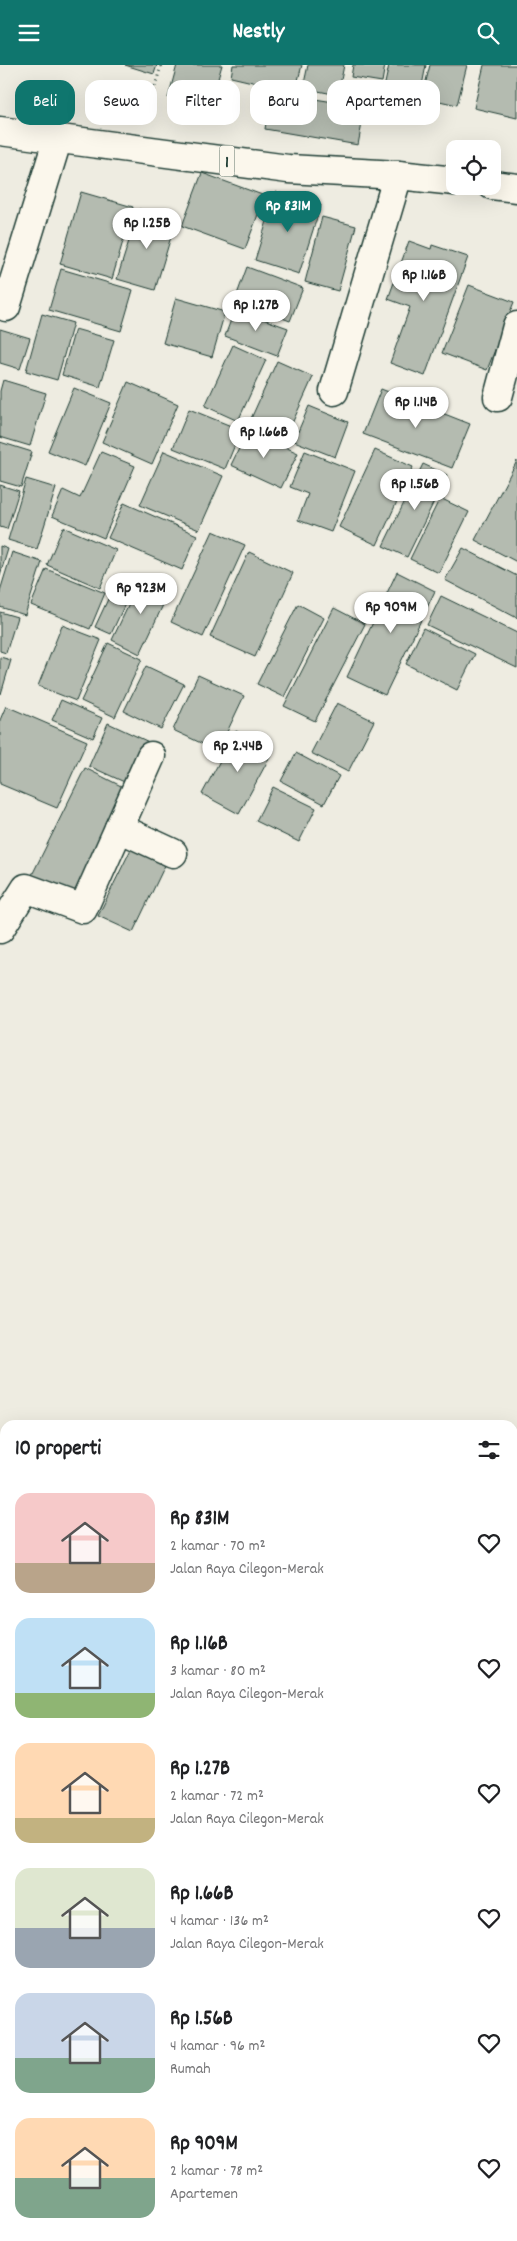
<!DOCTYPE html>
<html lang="id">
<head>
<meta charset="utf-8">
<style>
  body { margin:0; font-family:Dekko,sans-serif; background:#f2f2f2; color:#202124; height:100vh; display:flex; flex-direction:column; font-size:19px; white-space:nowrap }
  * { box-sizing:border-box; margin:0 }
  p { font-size:16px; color:#757577 }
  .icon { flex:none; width:28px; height:28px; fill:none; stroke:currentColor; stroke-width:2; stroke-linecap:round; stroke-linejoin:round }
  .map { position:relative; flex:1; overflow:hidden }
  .sheet { position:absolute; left:0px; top:1355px; width:518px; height:821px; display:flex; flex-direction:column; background:#fff; border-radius:15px 15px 0 0; box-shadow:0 5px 20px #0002 }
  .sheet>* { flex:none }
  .banner { position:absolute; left:15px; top:15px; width:488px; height:45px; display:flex; gap:10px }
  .fabs { position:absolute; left:446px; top:75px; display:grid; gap:10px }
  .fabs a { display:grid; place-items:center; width:55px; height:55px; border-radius:10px; background:#fff; box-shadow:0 5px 20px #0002; font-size:25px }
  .price { position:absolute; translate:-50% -42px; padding:0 11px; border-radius:18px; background:#fff; color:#222; font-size:16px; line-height:32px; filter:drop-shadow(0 1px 2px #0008) }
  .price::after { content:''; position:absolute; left:50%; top:30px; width:15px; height:11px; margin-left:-8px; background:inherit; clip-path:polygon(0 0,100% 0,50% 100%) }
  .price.on { background:#0f766e; color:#fff }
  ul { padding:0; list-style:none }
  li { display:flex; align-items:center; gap:15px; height:125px; padding:0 15px }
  li span { display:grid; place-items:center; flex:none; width:140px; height:100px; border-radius:15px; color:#555 }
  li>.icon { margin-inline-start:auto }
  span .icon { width:60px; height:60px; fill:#fffc; stroke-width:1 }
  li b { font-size:21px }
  h2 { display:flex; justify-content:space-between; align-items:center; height:60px; padding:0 15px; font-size:21px }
  .tag { padding:0 18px; border-radius:15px; background:#fff; box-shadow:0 5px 20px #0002; font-size:18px; line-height:45px }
  .tag.on { background:#0f766e; color:#fff }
  header { display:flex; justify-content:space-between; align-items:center; height:65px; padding:0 15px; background:#0f766e; color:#fff; font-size:22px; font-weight:800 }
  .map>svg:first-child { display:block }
</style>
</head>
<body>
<header><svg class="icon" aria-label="menu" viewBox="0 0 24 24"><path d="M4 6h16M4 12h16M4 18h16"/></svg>Nestly<svg class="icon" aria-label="search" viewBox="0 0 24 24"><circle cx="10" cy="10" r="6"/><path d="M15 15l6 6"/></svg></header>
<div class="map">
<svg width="517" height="2176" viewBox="0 0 517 2176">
  <rect width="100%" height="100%" fill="#eeece1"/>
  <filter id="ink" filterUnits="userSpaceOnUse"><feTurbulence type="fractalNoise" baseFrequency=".02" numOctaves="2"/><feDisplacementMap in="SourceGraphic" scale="10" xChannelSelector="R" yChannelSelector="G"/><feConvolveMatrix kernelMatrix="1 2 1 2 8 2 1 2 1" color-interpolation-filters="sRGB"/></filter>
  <g filter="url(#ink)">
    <!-- building -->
    <g fill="#b4bbb0" stroke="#1f3d34">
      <polygon points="125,0 157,0 154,9"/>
      <polygon points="177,0 222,0 209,45 168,33"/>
      <polygon points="233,0 302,0 295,27 231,12"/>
      <polygon points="308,0 344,0 338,30 303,23"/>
      <polygon points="353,0 385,0 382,17 351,12"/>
      <polygon points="389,0 426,0 420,31 384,23"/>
      <polygon points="430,0 467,0 457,40 422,32"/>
      <polygon points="484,0 517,0 517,53 474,43"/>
      <polygon points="271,27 365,42 358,80 265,64"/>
      <polygon points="202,108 265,131 245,184 182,161"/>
      <polygon points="81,127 133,142 112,214 60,199"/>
      <polygon points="276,127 321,140 299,209 255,195"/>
      <polygon points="139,144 176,155 155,225 117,214"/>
      <polygon points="322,152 356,161 338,226 305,217"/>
      <polygon points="409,176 431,184 432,180 468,192 425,311 390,298 410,242 388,234"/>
      <polygon points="247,202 303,223 290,256 235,235"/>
      <polygon points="61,204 133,225 121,266 49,245"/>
      <polygon points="469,220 514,237 487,305 442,288"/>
      <polygon points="176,233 225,247 212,292 163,278"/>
      <polygon points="235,244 288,263 277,291 225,271"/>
      <polygon points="42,249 73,258 57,315 26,306"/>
      <polygon points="0,264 30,273 20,304 0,298"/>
      <polygon points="75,264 114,275 100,322 62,310"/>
      <polygon points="233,280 266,295 238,356 205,341"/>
      <polygon points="277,296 313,312 285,374 249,358"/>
      <polygon points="3,315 46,328 30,381 0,372 0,326"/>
      <polygon points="128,317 178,339 152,399 102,377"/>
      <polygon points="74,323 111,338 85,401 48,386"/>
      <polygon points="381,324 470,359 452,403 363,369"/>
      <polygon points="309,341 348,357 335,392 294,376"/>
      <polygon points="189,344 241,365 225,404 173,383"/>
      <polygon points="248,365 298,388 281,423 231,400"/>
      <polygon points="0,377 32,387 21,422 0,416"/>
      <polygon points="375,385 413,402 377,480 339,462"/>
      <polygon points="164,386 223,411 199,465 140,440"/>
      <polygon points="305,386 355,406 331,467 298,455 308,429 290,422"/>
      <polygon points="101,387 135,401 104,473 52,451 63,425 80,433"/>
      <polygon points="517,396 517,497 475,475"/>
      <polygon points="423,399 447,410 407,492 383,481"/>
      <polygon points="26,414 56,423 37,484 8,475"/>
      <polygon points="0,420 19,426 7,464 0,462"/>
      <polygon points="440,433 469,447 439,508 410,494"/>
      <polygon points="124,438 197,470 182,505 108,473"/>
      <polygon points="63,462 116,485 100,523 47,500"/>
      <polygon points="213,466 245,480 203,572 171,557"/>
      <polygon points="0,481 8,484 0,510"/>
      <polygon points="463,483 517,511 517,553 445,515"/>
      <polygon points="12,487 42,497 25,550 0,542 0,526"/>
      <polygon points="249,487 293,508 255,592 210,572"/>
      <polygon points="46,504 105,528 90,564 31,540"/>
      <polygon points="397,507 435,526 385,630 347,612"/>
      <polygon points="142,512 170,525 140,589 112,575"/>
      <polygon points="116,517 132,524 111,569 95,562"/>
      <polygon points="441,531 517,568 517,603 427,560"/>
      <polygon points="298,539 324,553 284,632 257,619"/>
      <polygon points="334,543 365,559 315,656 284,641"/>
      <polygon points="0,547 17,552 6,588 0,586"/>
      <polygon points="62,560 101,575 76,636 38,621"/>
      <polygon points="423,563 475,589 457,625 406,599"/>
      <polygon points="108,578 142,594 115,652 81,636"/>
      <polygon points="0,592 11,595 1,629 0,628"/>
      <polygon points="146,601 184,619 161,664 124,646"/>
      <polygon points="198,610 244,631 218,686 173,665"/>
      <polygon points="61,635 102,653 93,673 52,655"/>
      <polygon points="337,638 374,656 348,707 311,688"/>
      <polygon points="6,641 87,676 57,743 0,719 0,655"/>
      <polygon points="108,658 151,678 131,720 89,701"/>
      <polygon points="236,666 273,686 239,749 202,729"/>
      <polygon points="296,688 339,711 324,739 281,716"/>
      <polygon points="85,703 131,726 77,833 32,810"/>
      <polygon points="273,722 316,743 299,777 256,756"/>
      <polygon points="135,776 169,792 133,867 98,851"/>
    </g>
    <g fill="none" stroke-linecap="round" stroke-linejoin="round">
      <!-- minor casing -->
      <g stroke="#1f3d34" stroke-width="31">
        <g id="minor">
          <polyline points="6,242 58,73"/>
          <polyline points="334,326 398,110"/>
          <polyline points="498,332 517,261"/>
          <polyline points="119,763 173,788"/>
          <polyline points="0,864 26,823 83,844 151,691"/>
        </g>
      </g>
      <!-- highway casing -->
      <g stroke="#1f3d34" stroke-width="31">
        <g id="highway">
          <polyline points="0,66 288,104 398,110 455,116"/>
          <polyline points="492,120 517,123"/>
        </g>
      </g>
      <!-- path -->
      <polyline stroke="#1f3d34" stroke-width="3" stroke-dasharray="1 4" stroke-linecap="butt" points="146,55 161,0"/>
      <!-- minor -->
      <use href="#minor" stroke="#fbf7ec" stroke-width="28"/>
      <!-- highway -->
      <use href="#highway" stroke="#fbf7ec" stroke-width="28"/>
    </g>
  </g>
  <g text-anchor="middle" stroke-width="4" stroke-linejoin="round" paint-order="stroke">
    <!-- shield labels -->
    <rect fill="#fbf7ec" stroke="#61756b" stroke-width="1" x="219.5" y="80.5" width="15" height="31" rx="4"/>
    <g font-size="18" font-weight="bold" fill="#1f3d34">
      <text x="227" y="102">1</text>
    </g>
  </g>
</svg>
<div class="fabs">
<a><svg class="icon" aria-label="locate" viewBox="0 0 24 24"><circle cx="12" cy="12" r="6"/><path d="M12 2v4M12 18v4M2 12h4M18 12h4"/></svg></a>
</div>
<b class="price on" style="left:288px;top:168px">Rp 831M</b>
<b class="price" style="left:147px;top:185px">Rp 1.25B</b>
<b class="price" style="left:424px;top:237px">Rp 1.16B</b>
<b class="price" style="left:256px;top:267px">Rp 1.27B</b>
<b class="price" style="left:416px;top:364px">Rp 1.14B</b>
<b class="price" style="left:264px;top:394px">Rp 1.66B</b>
<b class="price" style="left:415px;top:446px">Rp 1.56B</b>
<b class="price" style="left:141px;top:550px">Rp 923M</b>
<b class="price" style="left:391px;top:569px">Rp 909M</b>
<b class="price" style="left:238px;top:708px">Rp 2.44B</b>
<div class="banner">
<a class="tag on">Beli</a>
<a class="tag">Sewa</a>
<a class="tag">Filter</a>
<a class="tag">Baru</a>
<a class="tag">Apartemen</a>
</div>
<section class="sheet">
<h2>10 properti<svg class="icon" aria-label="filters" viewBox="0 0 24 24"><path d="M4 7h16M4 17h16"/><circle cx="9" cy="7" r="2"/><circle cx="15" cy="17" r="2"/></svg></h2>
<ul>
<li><span style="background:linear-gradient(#f6c9c9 70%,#b9a48a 0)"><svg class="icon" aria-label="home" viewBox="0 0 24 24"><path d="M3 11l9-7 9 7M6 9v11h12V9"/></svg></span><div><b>Rp 831M</b><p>2 kamar · 70 m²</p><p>Jalan Raya Cilegon-Merak</p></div><svg class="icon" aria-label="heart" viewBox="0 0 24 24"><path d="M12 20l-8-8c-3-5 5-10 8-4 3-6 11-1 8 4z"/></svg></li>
<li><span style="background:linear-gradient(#bfe0f5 75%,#8fb573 0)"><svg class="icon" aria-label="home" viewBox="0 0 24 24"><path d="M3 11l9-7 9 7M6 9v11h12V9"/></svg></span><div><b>Rp 1.16B</b><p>3 kamar · 80 m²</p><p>Jalan Raya Cilegon-Merak</p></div><svg class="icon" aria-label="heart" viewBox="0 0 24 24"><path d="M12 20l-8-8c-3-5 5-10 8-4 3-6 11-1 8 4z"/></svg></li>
<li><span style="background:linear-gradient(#ffd9b3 75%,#c2b280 0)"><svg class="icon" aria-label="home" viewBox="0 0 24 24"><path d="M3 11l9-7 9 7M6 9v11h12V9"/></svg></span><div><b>Rp 1.27B</b><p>2 kamar · 72 m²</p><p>Jalan Raya Cilegon-Merak</p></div><svg class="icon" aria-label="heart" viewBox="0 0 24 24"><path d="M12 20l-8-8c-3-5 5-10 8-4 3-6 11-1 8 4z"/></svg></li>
<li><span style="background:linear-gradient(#dfe7d0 60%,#9aa5b1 0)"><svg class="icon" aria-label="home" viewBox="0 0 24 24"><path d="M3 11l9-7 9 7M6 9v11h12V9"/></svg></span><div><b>Rp 1.66B</b><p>4 kamar · 136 m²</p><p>Jalan Raya Cilegon-Merak</p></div><svg class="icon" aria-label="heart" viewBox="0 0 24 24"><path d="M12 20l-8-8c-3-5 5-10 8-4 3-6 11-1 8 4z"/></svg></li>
<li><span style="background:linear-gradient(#c9d6e8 65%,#7fa58c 0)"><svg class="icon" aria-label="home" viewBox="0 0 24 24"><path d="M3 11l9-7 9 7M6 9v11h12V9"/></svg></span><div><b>Rp 1.56B</b><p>4 kamar · 96 m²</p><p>Rumah</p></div><svg class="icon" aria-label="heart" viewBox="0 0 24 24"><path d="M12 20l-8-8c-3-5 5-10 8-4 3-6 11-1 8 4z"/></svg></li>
<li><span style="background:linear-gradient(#ffd9b3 60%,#7fa58c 0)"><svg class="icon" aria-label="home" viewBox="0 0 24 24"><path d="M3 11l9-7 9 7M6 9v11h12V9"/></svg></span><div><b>Rp 909M</b><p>2 kamar · 78 m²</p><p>Apartemen</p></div><svg class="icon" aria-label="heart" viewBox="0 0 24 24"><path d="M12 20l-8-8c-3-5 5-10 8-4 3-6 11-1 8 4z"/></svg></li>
</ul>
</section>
</div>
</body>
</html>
